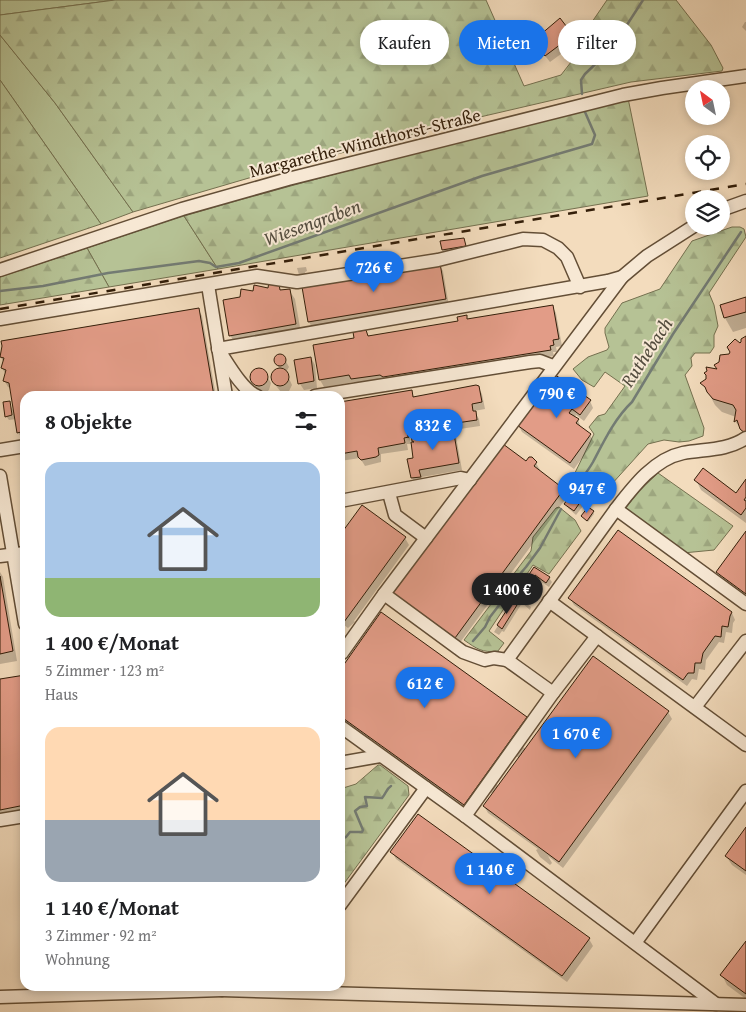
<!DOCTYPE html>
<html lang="de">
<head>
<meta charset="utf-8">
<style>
  body { margin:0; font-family:"Gentium Book Plus",serif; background:#f6f6f6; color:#202124; height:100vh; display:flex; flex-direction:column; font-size:19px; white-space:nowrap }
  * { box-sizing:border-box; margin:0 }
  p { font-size:16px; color:#757577 }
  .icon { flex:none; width:28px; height:28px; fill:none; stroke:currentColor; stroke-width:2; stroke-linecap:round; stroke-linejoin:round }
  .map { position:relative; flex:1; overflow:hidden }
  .sheet { position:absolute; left:20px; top:391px; width:325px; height:600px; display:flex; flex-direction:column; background:#fff; border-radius:15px; box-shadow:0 2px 8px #0003 }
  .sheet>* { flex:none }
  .top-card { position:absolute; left:360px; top:20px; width:310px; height:45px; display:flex; gap:10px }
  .needle { width:32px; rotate:327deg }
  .controls { position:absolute; left:685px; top:80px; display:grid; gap:10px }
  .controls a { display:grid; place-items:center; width:45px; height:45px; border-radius:50%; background:#fff; box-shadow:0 2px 8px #0003; font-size:25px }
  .price { position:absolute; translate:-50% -42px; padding:0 11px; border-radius:18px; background:#1a73e8; color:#fff; font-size:16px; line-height:32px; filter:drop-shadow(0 1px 2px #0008) }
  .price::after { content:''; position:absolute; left:50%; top:30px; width:15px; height:11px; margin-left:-8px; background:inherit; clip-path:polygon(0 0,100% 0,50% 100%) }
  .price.current { background:#222; color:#fff }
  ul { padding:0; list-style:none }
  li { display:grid; align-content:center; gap:10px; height:265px; padding:0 25px }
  li span { display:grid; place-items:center; height:155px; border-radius:15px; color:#555 }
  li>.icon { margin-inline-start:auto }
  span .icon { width:90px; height:90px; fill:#fffc; stroke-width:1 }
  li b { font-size:21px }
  h2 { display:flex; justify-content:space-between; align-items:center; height:60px; padding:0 25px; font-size:21px }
  .tag { padding:0 18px; border-radius:22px; background:#fff; box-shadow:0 2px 8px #0003; font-size:18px; line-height:45px }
  .tag.current { background:#1a73e8; color:#fff }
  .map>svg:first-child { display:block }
</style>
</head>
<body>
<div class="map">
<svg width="746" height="1012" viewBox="0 0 746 1012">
  <defs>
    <pattern id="forest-firs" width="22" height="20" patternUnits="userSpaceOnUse" patternTransform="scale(1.25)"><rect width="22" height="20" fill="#b6c295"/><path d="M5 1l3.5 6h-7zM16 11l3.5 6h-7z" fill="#9da67f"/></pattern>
  </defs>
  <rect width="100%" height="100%" fill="#f3dcbd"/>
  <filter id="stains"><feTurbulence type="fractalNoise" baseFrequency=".004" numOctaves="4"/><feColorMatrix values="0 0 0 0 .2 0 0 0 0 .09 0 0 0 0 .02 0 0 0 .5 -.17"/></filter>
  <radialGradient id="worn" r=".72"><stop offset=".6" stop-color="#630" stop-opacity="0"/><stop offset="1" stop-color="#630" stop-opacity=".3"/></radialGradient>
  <!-- grass -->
  <g fill="#b6c295" stroke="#74704f">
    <polygon points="0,0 115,0 0,15"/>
    <polygon points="0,35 55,103 133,212 101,224 0,80"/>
    <polygon points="184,216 218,269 109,287 87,248"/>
  </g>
  <!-- forest -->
  <g fill="url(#forest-firs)" stroke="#74704f">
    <polygon points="115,0 486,0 524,86 561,75 585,44 581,38 607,0 676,0 711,45 723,68 722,71 631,82 480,117 283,168 133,212 55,103 0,35 0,15"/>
    <polygon points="0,80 101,224 0,258"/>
    <path d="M628,98L648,196L218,269L184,216C331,173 480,137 628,98Z"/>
    <polygon points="732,227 740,227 744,229 746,237 709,293 714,305 718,326 714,335 714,347 710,353 695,353 691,358 692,366 685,375 704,428 703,436 689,441 679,442 664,440 648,444 610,486 592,500 570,483 594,434 589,427 598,416 605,414 625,386 605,372 594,387 582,380 573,369 588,357 607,350 609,347 605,333 605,328 622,303 660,289 692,241"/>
    <polygon points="87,248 109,287 0,305 0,277"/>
    <polygon points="658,473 733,526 714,550 683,553 625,509 638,492"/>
    <path d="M559,507L575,520L581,531L549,574L533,565L489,631L504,643L498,651C482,653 477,649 464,640L531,551L533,537L556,508Z"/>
    <polygon points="378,765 380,765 408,786 409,795 340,889 340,789 356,784"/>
  </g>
  <!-- shadow -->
  <g fill="#0003" fill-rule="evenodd">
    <polygon points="559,20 576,43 550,62 539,48"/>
    <polygon points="745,22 746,22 746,31 742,27"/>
    <polygon points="510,33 512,37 507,39 505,35"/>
    <polygon points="464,239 467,250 445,254 443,250"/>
    <polygon points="439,265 443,271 449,306 313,329 309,322 304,288"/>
    <polygon points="306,267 307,271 305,272 306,276 299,275 297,268"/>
    <polygon points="278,285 281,291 289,290 295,299 301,333 236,345 230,335 241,298"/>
    <polygon points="746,299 746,328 733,332 725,318 722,305"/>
    <polygon points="552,306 556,313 562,346 556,347 557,352 553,352 554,356 388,384 356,385 354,382 324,387 320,380 356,339 366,331 369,337 459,322 466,317 468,320"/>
    <polygon points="198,309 202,316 216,396 25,396 25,438 22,439 18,432 16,419 9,420 6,416 9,403 14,412 11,388 8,387 4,380 6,375 2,368 4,363 0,356 4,346"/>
    <polygon points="746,337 746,436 735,421 736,417 722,412 715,405 707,390 718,370"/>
    <polygon points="279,356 283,356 289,367 286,372 292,385 289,391 281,392 273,382 272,376 275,372 280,370 275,361 276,358"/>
    <polygon points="311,358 315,365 317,388 304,390 300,384"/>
    <polygon points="259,370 264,371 271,383 269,390 265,393 258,391 251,376 254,372"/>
    <polygon points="478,387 482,394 485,409 474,411 479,419 480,426 453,430 456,436 462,470 422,477 424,483 416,485 412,478 409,460 415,459 412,436 441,431 439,428 409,433 411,444 407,444 408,450 381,454 381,462 365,466 360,458 340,461 340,403 411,392 415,398"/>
    <polygon points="590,401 593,408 584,421 576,415 574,418 578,420 581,428 590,435 594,442 574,469 522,432 518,425"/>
    <polygon points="25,456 25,473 22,457"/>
    <polygon points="526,462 536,463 540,470 539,471 563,490 567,497 459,644 399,600"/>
    <polygon points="696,480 737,494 746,481 746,523 701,490"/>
    <polygon points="572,496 580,502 583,506 576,515 568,508 566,504"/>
    <polygon points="593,512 594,514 588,522 582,516"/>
    <polygon points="746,533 746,601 725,586 717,572"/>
    <polygon points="340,536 405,538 409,545 354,621 355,622 348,628 340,622"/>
    <polygon points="534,568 549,578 552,582 549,587 537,579 523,601 531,607 530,610 522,603 504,632 502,631 499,635 494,632"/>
    <polygon points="0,572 3,577 17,661 0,664"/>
    <polygon points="570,598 732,613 735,620 733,623 732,633 726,632 724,643 719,642 706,660 705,670 699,669 697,680 692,679 687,686 574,605"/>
    <path d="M340,672L526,717L530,724L517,743L526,749L668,712L672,719L563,868L548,856L552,863L550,865L540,857L536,850L538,849L488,813L484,806L493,794L485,788L468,811L340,719ZM510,752L519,758L499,786L490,780Z"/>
    <polygon points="25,676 25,815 0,820 0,681"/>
    <polygon points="746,829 746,875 732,865 726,856"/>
    <polygon points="392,852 589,939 593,946 567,982 396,859"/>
    <polygon points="746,943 746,999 727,985 722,975"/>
  </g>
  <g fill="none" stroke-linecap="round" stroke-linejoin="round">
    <!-- stream -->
    <g stroke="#737b73" stroke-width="2.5">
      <polyline points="582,94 581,80 585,74 612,48 643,0"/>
      <polyline points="0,291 43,286 108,273 199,261 210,263 216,267 239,263 482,176 592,144 595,135 585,112"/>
      <path d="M575,488C581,479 588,471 593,462C604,441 615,418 632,402L673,334L741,232"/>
      <polyline points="473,641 485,627 490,617 500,604 513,582 526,567 540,548 561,509"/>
      <path d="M340,839L346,837L350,832H362L363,830L355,811L360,807L367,806L365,797L382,798C386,794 386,789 391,786"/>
      <polyline points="340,847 344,852 343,854 340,855"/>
    </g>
  </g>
  <!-- building -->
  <g fill="#e29c87" stroke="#331e09">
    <polygon points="560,18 573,35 545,56 533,41"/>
    <polygon points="464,238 466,246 442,250 440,241"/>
    <polygon points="440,263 446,299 308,322 302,287"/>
    <polygon points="269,282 279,284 280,290 290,289 296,324 229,336 223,300 240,297 241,289 253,291 254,285 268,288"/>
    <polygon points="746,297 746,312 724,318 720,305"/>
    <polygon points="553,305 559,339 553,340 554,345 550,346 551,350 383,377 380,375 351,379 349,375 319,380 313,345 354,338 353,332 366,330 368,336 458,321 457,317 467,315 467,319"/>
    <polygon points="199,308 214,396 25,396 25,431 17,433 9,383 3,381 6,370 1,368 4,358 0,357 2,346 1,341"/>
    <polygon points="746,336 746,434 740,429 737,420 734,422 736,410 733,405 713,399 707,392 705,387 700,383 706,379 706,375 704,373 707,371 706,367 717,369 714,365 719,362 720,355 729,354 730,352 727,347 735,339 740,343 741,342 741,339"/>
    <circle cx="280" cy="360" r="6"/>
    <polygon points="311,357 314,381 298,384 294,360"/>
    <circle cx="259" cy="377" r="9"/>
    <circle cx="280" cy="377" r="9"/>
    <polygon points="554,374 591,400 580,415 572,409 569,413 579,419 576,423 591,434 570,463 517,425"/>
    <polygon points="476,385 479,386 482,402 472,404 473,411 476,411 477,420 436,426 436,421 406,426 408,437 409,437 404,438 405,443 378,448 379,455 376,457 361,460 358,457 357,451 340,454 340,402 412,390 413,397"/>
    <polygon points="10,401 12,415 5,417 3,402"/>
    <polygon points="453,428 459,463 419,470 421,477 411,478 407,459 413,458 411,442 414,442 412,441 411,435"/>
    <polygon points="503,444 526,461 529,457 532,457 537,462 534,466 564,489 455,638 393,593"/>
    <polygon points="703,468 736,493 746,479 746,497 744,500 746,501 746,508 741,515 694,480"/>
    <polygon points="572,494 581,501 574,511 564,504"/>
    <polygon points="362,505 406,537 344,622 340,619 340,535"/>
    <polygon points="588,507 594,511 587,521 581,516"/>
    <polygon points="618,530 732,612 730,616 728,627 722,626 721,637 715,636 703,653 701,663 695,663 694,673 688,673 683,680 568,598"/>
    <polygon points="746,531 746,594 716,572"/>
    <polygon points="534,567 550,577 546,583 535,575 516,604 511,601"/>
    <polygon points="0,576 13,651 0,654"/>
    <polygon points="512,602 517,605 502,629 497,625"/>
    <polygon points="381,612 527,717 464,805 340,716 340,670"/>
    <polygon points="593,656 669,711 559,862 483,806"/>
    <polygon points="25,675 25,805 0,810 0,679"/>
    <polygon points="418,814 590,938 562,976 390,852"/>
    <polygon points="746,827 746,871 725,856"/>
    <polygon points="746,941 746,994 720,975"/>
  </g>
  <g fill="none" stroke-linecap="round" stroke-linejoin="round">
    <!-- minor casing -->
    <g stroke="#634e36" stroke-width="15">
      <g id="minor">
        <polyline points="721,210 746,201"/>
        <polyline points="0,270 182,209 288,179 623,95 662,88 746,76"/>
        <path d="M622,277L384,594L463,652L485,660L494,658L507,660L616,509C633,487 654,459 683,453C704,449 727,451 746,438"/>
        <polyline points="208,285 226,396"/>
        <polyline points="0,319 257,276 297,282 438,260 523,239 543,240 558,248 567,257 580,287"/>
        <path d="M257,396C242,390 227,362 218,349L608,281L622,277L647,256L694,226"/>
        <polyline points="315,396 530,362 540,361 553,366"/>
        <polyline points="0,450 25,446"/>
        <polyline points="0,476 25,624"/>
        <polyline points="389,493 395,515 426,538"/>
        <polyline points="340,501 461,478 470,480"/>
        <polyline points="616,509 746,604"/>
        <polyline points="0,556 25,553"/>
        <polyline points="549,601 746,745"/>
        <polyline points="340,651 342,653 384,594"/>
        <polyline points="507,660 553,693"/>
        <polyline points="695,707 746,641"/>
        <polyline points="340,726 465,816 716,1004"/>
        <polyline points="340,763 380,756"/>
        <polyline points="465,816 553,693 597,636"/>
        <polyline points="0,820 25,816"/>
        <polyline points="340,905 426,788"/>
        <polyline points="635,943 746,791"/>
        <polyline points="222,990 746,1005"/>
        <polyline points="0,997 222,990 224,986"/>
      </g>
    </g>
    <!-- minor -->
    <use href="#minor" stroke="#f7e8d4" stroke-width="12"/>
    <!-- rail -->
    <polyline stroke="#331e09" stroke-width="2.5" stroke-dasharray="9 9" stroke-linecap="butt" points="0,309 746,184"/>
  </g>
  <g text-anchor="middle" stroke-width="4" stroke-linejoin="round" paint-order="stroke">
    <!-- street labels -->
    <g font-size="18" fill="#331e09" stroke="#f7e8d4">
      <text transform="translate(365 143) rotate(-14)" y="6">Margarethe-Windthorst-Straße</text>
    </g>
    <!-- water labels -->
    <g font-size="19" font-style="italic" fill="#534c3e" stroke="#f7e8d4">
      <text transform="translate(312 222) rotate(-20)" y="7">Wiesengraben</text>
      <text transform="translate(646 352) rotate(-57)" y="7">Ruthebach</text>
    </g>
  </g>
  <rect width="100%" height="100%" filter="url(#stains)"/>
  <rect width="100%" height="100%" fill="url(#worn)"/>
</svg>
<div class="controls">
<a><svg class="needle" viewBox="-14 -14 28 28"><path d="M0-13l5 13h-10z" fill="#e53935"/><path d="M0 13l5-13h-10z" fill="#757577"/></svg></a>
<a><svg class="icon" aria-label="locate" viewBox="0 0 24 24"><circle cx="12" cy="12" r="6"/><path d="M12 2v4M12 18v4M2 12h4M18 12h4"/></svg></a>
<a><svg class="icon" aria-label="layers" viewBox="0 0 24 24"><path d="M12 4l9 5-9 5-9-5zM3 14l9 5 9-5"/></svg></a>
</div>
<b class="price" style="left:374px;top:293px">726 €</b>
<b class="price" style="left:557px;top:419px">790 €</b>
<b class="price" style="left:433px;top:451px">832 €</b>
<b class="price" style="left:587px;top:514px">947 €</b>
<b class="price current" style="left:507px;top:615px">1 400 €</b>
<b class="price" style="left:425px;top:709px">612 €</b>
<b class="price" style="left:576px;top:759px">1 670 €</b>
<b class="price" style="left:490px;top:895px">1 140 €</b>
<div class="top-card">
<a class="tag">Kaufen</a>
<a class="tag current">Mieten</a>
<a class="tag">Filter</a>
</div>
<section class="sheet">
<h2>8 Objekte<svg class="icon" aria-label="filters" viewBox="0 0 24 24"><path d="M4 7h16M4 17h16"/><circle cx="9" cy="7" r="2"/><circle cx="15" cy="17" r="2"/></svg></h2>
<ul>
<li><span style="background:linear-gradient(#a9c7e8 75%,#8fb573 0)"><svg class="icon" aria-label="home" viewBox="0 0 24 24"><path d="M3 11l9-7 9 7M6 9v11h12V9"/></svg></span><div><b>1 400 €/Monat</b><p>5 Zimmer · 123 m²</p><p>Haus</p></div></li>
<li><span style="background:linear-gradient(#ffd9b3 60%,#9aa5b1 0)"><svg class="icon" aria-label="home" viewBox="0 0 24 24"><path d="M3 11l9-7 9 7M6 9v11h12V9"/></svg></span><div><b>1 140 €/Monat</b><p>3 Zimmer · 92 m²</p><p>Wohnung</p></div></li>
</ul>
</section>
</div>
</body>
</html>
